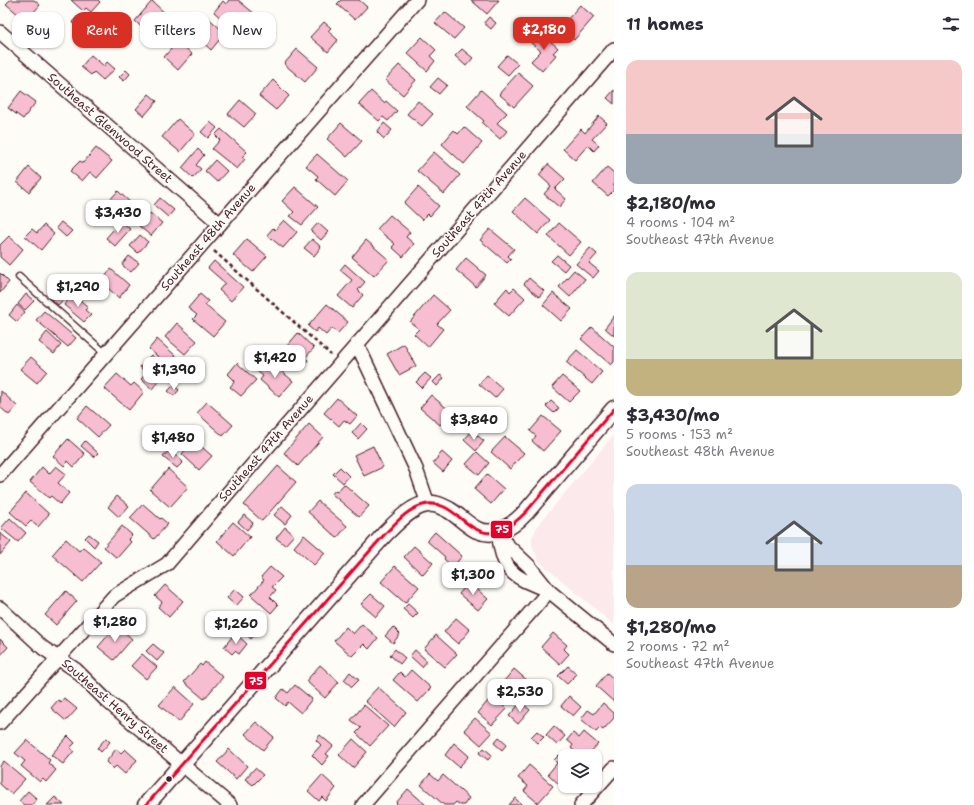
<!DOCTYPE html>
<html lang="en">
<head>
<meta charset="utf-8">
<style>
  body { margin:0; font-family:"Shantell Sans",sans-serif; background:#f2f2f3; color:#2b2b33; height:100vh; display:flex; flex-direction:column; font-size:15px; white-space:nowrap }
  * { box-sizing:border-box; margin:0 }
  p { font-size:13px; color:#7c7c81 }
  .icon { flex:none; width:22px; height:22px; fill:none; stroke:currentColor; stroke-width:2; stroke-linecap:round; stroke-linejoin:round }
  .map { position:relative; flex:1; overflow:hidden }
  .sheet { display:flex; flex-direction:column; background:#fff; width:360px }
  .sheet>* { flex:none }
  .banner { position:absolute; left:12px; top:12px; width:380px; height:36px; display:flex; gap:8px }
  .tools { position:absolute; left:558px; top:749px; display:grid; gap:8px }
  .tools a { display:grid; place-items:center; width:44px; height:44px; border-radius:8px; background:#fff; box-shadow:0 1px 3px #0004; font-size:20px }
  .price { position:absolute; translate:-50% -34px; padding:0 9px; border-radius:8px; background:#fff; color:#222; font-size:13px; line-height:26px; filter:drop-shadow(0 1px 2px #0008) }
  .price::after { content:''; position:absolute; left:50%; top:24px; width:12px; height:9px; margin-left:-6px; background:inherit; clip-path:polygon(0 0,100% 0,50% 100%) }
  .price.active { background:#d93025; color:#fff }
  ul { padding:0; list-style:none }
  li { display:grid; align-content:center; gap:8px; height:212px; padding:0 12px }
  li span { display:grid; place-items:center; height:124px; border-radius:12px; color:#555 }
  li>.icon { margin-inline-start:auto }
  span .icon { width:72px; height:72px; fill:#fffc; stroke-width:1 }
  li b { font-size:17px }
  h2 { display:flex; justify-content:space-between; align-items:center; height:48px; padding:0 12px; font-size:17px }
  .tag { padding:0 14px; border-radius:12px; background:#fff; box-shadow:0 1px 3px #0004; font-size:14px; line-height:36px }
  .tag.active { background:#d93025; color:#fff }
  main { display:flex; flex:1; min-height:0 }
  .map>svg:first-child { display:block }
</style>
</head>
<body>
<main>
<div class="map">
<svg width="614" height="805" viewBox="0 0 614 805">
  <rect width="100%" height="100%" fill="#fdfcf7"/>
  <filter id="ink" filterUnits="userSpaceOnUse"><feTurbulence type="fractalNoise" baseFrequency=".025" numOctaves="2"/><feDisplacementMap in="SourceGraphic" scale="8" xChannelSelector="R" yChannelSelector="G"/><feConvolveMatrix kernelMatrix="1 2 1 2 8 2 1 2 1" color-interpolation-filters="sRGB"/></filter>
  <g filter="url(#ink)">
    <!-- built -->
    <polygon fill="#fbe9ec" points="614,435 614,625 539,561 534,551 532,544 532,538 538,525"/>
    <!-- building -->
    <g fill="#f7bed2" stroke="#4a1f2b">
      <polygon points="10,0 34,0 40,5 26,21 6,4"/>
      <polygon points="71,0 98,0 100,2 91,12 86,8 83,11"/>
      <polygon points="229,0 238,0 256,15 239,34 214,12 223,1 226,4"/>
      <polygon points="341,0 359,0 367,7 355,20 337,4"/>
      <polygon points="471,0 499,0 487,14"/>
      <polygon points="152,1 168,16 151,36 135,21"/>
      <polygon points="580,5 594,17 574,40 560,28"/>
      <polygon points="445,12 464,28 454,39 435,23"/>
      <polygon points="46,13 61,25 49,38 35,26"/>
      <polygon points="205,15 225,33 211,50 187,28 195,19 198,22"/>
      <polygon points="77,17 87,26 82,31 72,22"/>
      <polygon points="489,17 496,23 491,29 484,23"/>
      <polygon points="324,22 331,28 328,31 338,40 328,52 310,37"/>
      <polygon points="540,32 558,48 553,53 556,55 542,71 531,61 541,51 531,43"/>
      <polygon points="422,37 436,50 430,56 435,61 427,71 407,53"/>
      <polygon points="178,41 192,54 178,70 164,57"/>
      <polygon points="297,49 318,67 305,82 284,64"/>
      <polygon points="462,49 473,58 466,66 455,56"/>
      <polygon points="91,55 104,66 107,62 115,69 103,80 94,72 91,75 81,67"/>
      <polygon points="507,55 518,64 508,75 497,66"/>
      <polygon points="399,65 416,80 403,95 385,80"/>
      <polygon points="126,70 130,74 124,81 119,77"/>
      <polygon points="518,73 533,86 514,107 499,94"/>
      <polygon points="438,78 447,85 439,94 430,87"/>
      <polygon points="273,80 289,96 276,110 259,96"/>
      <polygon points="481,90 507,113 497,123 507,131 500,139 482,123 484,121 467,106"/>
      <polygon points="614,90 614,104 607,98"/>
      <polygon points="21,91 36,102 23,119 8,108"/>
      <polygon points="371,91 384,103 386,101 397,111 388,121 383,117 379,121 359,104"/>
      <polygon points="149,94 157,101 144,116 136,109"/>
      <polygon points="240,100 256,114 244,127 228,114"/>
      <polygon points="418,101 433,114 422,126 407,114"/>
      <polygon points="599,116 607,123 592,139 599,145 594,151 588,145 575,160 563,149 581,129 585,133"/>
      <polygon points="178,119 195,134 180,152 162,137"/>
      <polygon points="210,122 217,128 208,138 201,132"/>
      <polygon points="341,123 362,141 347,157 327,139"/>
      <polygon points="384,123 392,130 384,139 377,132"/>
      <polygon points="464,127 482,143 464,164 442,144 454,130 458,134"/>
      <polygon points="221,129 247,152 242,157 245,159 237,169 212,149 220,140 215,135"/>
      <polygon points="96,148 112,161 97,178 90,172 82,181 70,171 80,161 83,163"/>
      <polygon points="198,149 204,155 196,165 201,169 193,178 182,168"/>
      <polygon points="434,152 460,175 444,194 417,171"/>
      <polygon points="317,154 348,181 335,196 316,179 318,176 306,166"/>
      <polygon points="215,160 227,171 217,182 205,171"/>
      <polygon points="548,164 565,179 555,189 566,199 559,207 544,194 551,186 539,175"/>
      <polygon points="29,167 41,178 29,192 17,182"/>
      <polygon points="607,167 614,173 614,190 608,196 593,183"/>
      <polygon points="295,187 318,207 302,225 290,216 294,212 282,201"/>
      <polygon points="418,187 439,206 430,216 428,214 422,220 404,203"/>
      <polygon points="118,191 132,204 121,217 106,204"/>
      <polygon points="160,198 174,210 168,217 154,205"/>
      <polygon points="525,198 550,220 538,234 513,211"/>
      <polygon points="150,213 162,223 151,236 139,226"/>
      <polygon points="390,215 410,232 406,237 414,244 403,257 392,247 395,244 377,229"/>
      <polygon points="284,220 297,232 283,248 267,235 273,228 275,230"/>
      <polygon points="121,221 130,229 115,246 106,238"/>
      <polygon points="61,222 72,231 66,237 56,228"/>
      <polygon points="318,223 328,232 321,240 311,231"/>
      <polygon points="559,223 581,242 569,255 548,236"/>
      <polygon points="44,225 54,234 41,250 25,236 32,229 37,233"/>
      <polygon points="490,229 514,249 508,256 511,259 507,263 480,240"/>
      <polygon points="140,235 148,242 138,253 130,246"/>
      <polygon points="9,236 23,249 9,265 0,257 0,245"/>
      <polygon points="247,239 267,256 253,272 233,255"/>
      <polygon points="312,239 321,247 314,256 304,248"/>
      <polygon points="366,240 389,260 374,276 352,257"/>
      <polygon points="590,248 597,254 589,263 599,271 593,278 576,264"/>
      <polygon points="557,255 569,265 564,271 551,261"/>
      <polygon points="129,256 139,263 131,272 122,265"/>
      <polygon points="466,258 486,275 476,287 456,270"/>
      <polygon points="214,261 243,287 231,301 219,290 225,283 208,268"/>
      <polygon points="345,264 365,282 358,290 363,295 352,308 338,296 352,280 340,270"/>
      <polygon points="111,269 129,285 119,298 101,282"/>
      <polygon points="574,270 585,279 570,297 559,287"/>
      <polygon points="0,273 9,282 0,293"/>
      <polygon points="529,278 544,291 539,297 524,284"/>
      <polygon points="507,288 510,292 514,288 525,298 509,316 494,303"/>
      <polygon points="54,291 63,300 58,305 49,297"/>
      <polygon points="553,293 572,309 561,321 543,305"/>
      <polygon points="26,294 34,301 25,310 18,304"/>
      <polygon points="73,294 88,307 85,310 91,315 84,322 64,305"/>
      <polygon points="200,294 208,301 205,305 225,322 213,336 193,319 197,315 188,308"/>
      <polygon points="433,295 450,310 437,324 443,329 428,347 414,334 419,329 410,322"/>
      <polygon points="327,304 348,322 338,333 332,328 326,335 318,328 315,332 308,326"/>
      <polygon points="17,305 25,312 17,322 9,315"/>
      <polygon points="44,311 76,338 68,347 36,320"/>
      <polygon points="614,316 614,336 605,328"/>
      <polygon points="177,323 197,341 185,354 165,337"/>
      <polygon points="592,327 614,347 614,362 611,365 581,339"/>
      <polygon points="47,332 61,345 54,354 39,342"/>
      <polygon points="298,333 314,348 305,358 308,360 300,370 281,353"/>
      <polygon points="157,339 186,365 178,374 149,349"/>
      <polygon points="404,344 416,366 399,375 387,354"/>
      <polygon points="577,350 602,372 592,384 566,362"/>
      <polygon points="151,355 168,370 152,389 141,379 147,373 140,367"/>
      <polygon points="31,357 47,371 37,383 20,369"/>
      <polygon points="265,362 271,367 273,364 293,381 279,397 260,380 263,376 257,371"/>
      <polygon points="237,363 256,380 241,396 230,387 235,381 228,374"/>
      <polygon points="425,373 431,378 422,388 416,382"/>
      <polygon points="117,374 131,386 134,383 144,392 129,410 104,388"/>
      <polygon points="440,375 444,378 437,386 433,382"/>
      <polygon points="487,375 503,389 495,398 479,384"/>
      <polygon points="562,376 580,391 569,402 552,387"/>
      <polygon points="174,385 179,390 174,396 168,391"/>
      <polygon points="1,391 17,406 9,415 0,407"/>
      <polygon points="431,395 451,412 440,425 420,408"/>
      <polygon points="337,398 357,416 350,424 344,420 339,426 324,413"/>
      <polygon points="551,401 559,408 554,413 546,406"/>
      <polygon points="207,402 233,425 223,436 197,413"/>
      <polygon points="87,406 109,425 98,437 77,418"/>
      <polygon points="543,416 561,431 543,451 532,441 536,436 530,431"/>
      <polygon points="361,423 367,429 358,439 352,433"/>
      <polygon points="309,424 323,437 298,466 284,453"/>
      <polygon points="472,431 484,441 476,451 464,440"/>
      <polygon points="505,437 524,453 510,469 491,452"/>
      <polygon points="68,439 85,454 74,467 68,461 64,466 53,456"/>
      <polygon points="194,440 212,456 199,470 182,454"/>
      <polygon points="85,441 98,453 94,457 81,446"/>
      <polygon points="373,446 383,467 364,476 354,455"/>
      <polygon points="169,450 183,462 177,468 163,457"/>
      <polygon points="442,452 452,461 443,472 433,463"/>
      <polygon points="477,452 489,463 479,475 466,464"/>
      <polygon points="56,466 66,474 58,483 69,493 60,504 51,496 49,498 30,482 42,467 49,474"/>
      <polygon points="278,466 296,482 262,521 244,505"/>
      <polygon points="340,467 349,476 343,483 333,474"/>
      <polygon points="168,469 188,487 170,507 150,490"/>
      <polygon points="487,474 504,489 491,504 474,489"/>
      <polygon points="344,484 369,506 359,517 332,494 335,490 337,492"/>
      <polygon points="26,493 49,514 38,527 31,521 26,526 10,512"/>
      <polygon points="117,496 129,506 119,517 108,507"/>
      <polygon points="318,501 347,526 337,538 308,512"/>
      <polygon points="143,504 160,519 161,518 168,524 154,539 130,518"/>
      <polygon points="282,506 292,515 285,524 274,515"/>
      <polygon points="244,515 253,523 247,530 238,522"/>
      <polygon points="10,518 26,533 18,542 1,528"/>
      <polygon points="233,522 250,537 234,556 217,541"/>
      <polygon points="122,526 132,535 128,539 131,542 117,558 104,547"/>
      <polygon points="285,527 294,535 285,545 276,538"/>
      <polygon points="435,532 462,556 453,567 444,559 445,557 427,541"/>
      <polygon points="0,533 11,542 0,555"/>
      <polygon points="89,534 98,541 94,547 85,538"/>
      <polygon points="304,535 325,553 314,565 294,547"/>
      <polygon points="66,539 79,551 83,547 101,562 83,582 52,555"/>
      <polygon points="414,546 433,563 423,575 404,557"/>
      <polygon points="395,566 419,587 405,603 381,582"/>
      <polygon points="270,567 282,577 272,587 276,590 270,597 278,605 271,613 251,595 264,580 261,577"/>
      <polygon points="469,582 488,599 478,610 459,594"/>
      <polygon points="165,585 183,601 169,617 158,607 162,602 155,596"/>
      <polygon points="235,589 244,597 236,606 227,598"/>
      <polygon points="66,591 77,601 56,625 45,615"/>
      <polygon points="371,594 385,606 376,617 361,604"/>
      <polygon points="408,604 418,613 413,618 403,609"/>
      <polygon points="249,614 262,625 251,639 238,627"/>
      <polygon points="456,618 470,630 458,644 444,632"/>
      <polygon points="362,624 378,638 369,649 364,644 352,656 334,641 346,627 353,634"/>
      <polygon points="117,625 132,639 114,660 98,647"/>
      <polygon points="393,627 400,634 393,643 385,636"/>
      <polygon points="235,633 247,644 239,654 235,651 232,654 224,647"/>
      <polygon points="553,633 567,645 564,649 569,654 560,664 541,647"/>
      <polygon points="436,635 457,654 445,667 424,649"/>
      <polygon points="0,639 8,647 0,656"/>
      <polygon points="153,644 164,653 157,661 146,651"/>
      <polygon points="395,649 405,658 400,664 390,655"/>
      <polygon points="415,650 427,661 422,667 410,656"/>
      <polygon points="142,654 157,667 146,679 131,666"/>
      <polygon points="205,662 223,677 204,699 184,682 200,664 202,666"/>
      <polygon points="320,665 339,682 325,698 306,681"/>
      <polygon points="568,666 577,674 567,684 558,676"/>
      <polygon points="514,669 529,682 522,691 525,693 518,701 500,686"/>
      <polygon points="411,670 431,688 418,702 393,680 400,672 405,677"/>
      <polygon points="350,672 359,680 352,687 344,680"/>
      <polygon points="607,673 614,679 614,702 596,686"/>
      <polygon points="295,685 312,699 301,713 288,702 285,706 276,698 283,689 288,693"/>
      <polygon points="175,687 194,704 179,722 159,705"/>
      <polygon points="378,687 406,712 394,727 365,701"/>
      <polygon points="492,696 507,709 492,725 478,713"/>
      <polygon points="569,696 581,707 573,716 561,706"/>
      <polygon points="64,698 77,709 66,721 51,708 58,700 61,702"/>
      <polygon points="521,702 530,710 518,724 509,716"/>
      <polygon points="603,703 614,713 614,718 603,730 600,728 596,732 581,719 588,710 594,714"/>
      <polygon points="364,705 388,726 370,746 356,733 361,728 351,720"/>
      <polygon points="475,718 492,733 481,745 464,730"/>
      <polygon points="256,722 274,737 263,750 245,734"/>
      <polygon points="554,726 565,736 557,745 546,735"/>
      <polygon points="537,731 544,737 538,743 531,737"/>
      <polygon points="584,732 598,744 587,756 580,756 571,748 573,745 567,740 573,733 579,738"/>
      <polygon points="320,735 333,746 326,754 329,756 322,765 312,755 321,745 316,740"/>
      <polygon points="68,736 75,743 70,748 74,751 63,764 51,755"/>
      <polygon points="499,737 507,744 502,750 494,743"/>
      <polygon points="106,738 110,742 101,752 97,748"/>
      <polygon points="353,739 367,752 353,768 339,755"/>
      <polygon points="27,740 50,760 48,763 56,770 46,782 43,779 40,782 21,766 25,761 15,753"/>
      <polygon points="454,743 469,756 459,767 445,755"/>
      <polygon points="484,748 492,755 488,760 479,753"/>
      <polygon points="116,749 121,753 125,749 137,760 125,774 116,766 113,769 106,762"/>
      <polygon points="229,749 247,766 236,779 217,762"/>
      <polygon points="559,755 565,760 565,783 562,787 548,774 557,763 554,760"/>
      <polygon points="4,761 25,779 11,794 0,784 0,766"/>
      <polygon points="529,765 553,786 538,803 524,791 528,786 518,778"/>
      <polygon points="255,768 263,775 253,785 245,779"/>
      <polygon points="430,774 438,781 443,775 469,798 464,805 460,805 456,802 453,805 444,805 421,785"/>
      <polygon points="322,775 336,788 326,801 322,797 319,801 308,791"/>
      <polygon points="408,789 426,805 398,805 396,803"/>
      <polygon points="28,791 37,799 32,805 24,805 19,801"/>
      <polygon points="55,797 64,805 47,805"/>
      <polygon points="515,798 522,805 509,805"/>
    </g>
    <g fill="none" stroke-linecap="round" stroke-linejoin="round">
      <!-- service casing -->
      <g stroke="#4a1f2b" stroke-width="9">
        <polyline id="service" points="19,277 106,354"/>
      </g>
      <!-- minor casing -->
      <g stroke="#4a1f2b" stroke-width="16">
        <g id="minor">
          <polyline points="0,32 220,224"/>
          <polyline points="357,344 416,469 428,504"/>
          <polyline points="0,475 318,112 417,0"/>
          <path d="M498,532L506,544L529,566L549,591C511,575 504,575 498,532Z"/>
          <polyline points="0,608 43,648 76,670 107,701 230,805"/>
          <polyline points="0,723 114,596 167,564 240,479 614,49"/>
          <polyline points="363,805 549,591 614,644"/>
          <polyline points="581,805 614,768"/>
        </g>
      </g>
      <!-- tertiary casing -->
      <g stroke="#4a1f2b" stroke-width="19">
        <path id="tertiary" d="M146,805L384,535C394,525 413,504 429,504C436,503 443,507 449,510C459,516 467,525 477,530C496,538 513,526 526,512L614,409"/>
      </g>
      <!-- path -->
      <polyline stroke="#4a1f2b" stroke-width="2.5" stroke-dasharray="4 3" stroke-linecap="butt" points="214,251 331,355"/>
      <!-- service -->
      <use href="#service" stroke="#fdfcf7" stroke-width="6"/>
      <!-- minor -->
      <use href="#minor" stroke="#fdfcf7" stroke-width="13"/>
      <!-- tertiary -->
      <use href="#tertiary" stroke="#fdfcf7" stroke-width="16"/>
      <!-- bus-1 casing -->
      <g stroke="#fdfcf7" stroke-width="6">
        <path id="bus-1" d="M146,805L384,535C395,524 407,509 423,505C463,494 472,567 526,512L614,409"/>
      </g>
      <!-- bus-1 -->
      <use href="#bus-1" stroke="#e4002b" stroke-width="3"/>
    </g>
  </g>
  <!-- markers -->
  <circle fill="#4a1f2b" stroke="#fdfcf7" stroke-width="1.5" cx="169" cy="779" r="3.5"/>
  <g text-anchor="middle" stroke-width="3.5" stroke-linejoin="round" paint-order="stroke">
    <!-- street labels -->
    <g font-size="12" fill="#4a1f2b" stroke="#fdfcf7">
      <text transform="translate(110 128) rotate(41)" y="4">Southeast Glenwood Street</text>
      <text transform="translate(479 204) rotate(-49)" y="4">Southeast 47th Avenue</text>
      <text transform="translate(208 237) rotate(-49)" y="4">Southeast 48th Avenue</text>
      <text transform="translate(266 448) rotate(-49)" y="4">Southeast 47th Avenue</text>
      <text transform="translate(115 706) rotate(41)" y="4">Southeast Henry Street</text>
    </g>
  </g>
  <g stroke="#fdfcf7" stroke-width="1.5">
    <rect x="490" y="520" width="23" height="19" rx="4" fill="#e4002b"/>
    <rect x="244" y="671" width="23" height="19" rx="4" fill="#e4002b"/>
  </g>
  <g font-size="11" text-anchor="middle" font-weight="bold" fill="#fff">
    <text x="502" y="533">75</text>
    <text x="256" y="685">75</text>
  </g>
</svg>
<div class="tools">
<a><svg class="icon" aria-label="layers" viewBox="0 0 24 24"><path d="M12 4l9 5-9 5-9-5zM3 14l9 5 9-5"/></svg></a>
</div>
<b class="price active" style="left:544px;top:51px">$2,180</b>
<b class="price" style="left:118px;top:234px">$3,430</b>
<b class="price" style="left:78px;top:308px">$1,290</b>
<b class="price" style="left:275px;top:379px">$1,420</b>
<b class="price" style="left:174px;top:391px">$1,390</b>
<b class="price" style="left:474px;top:441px">$3,840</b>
<b class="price" style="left:173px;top:459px">$1,480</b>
<b class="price" style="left:473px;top:596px">$1,300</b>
<b class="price" style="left:115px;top:643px">$1,280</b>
<b class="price" style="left:236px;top:645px">$1,260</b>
<b class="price" style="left:520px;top:713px">$2,530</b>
<div class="banner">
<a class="tag">Buy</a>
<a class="tag active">Rent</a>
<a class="tag">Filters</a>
<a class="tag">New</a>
</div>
</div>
<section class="sheet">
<h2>11 homes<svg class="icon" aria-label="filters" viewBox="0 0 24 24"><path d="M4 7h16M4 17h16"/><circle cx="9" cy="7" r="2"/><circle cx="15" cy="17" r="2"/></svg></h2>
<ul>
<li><span style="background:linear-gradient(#f6c9c9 60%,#9aa5b1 0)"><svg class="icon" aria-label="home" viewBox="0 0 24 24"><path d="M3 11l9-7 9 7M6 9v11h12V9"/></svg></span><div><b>$2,180/mo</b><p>4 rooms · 104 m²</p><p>Southeast 47th Avenue</p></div></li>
<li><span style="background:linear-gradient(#dfe7d0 70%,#c2b280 0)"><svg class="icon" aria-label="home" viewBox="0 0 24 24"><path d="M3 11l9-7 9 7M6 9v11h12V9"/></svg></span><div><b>$3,430/mo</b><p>5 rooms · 153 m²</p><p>Southeast 48th Avenue</p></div></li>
<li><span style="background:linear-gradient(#c9d6e8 65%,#b9a48a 0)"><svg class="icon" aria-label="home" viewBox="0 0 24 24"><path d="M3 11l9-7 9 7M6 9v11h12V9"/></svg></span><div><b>$1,280/mo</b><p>2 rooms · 72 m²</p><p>Southeast 47th Avenue</p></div></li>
</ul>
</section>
</main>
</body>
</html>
